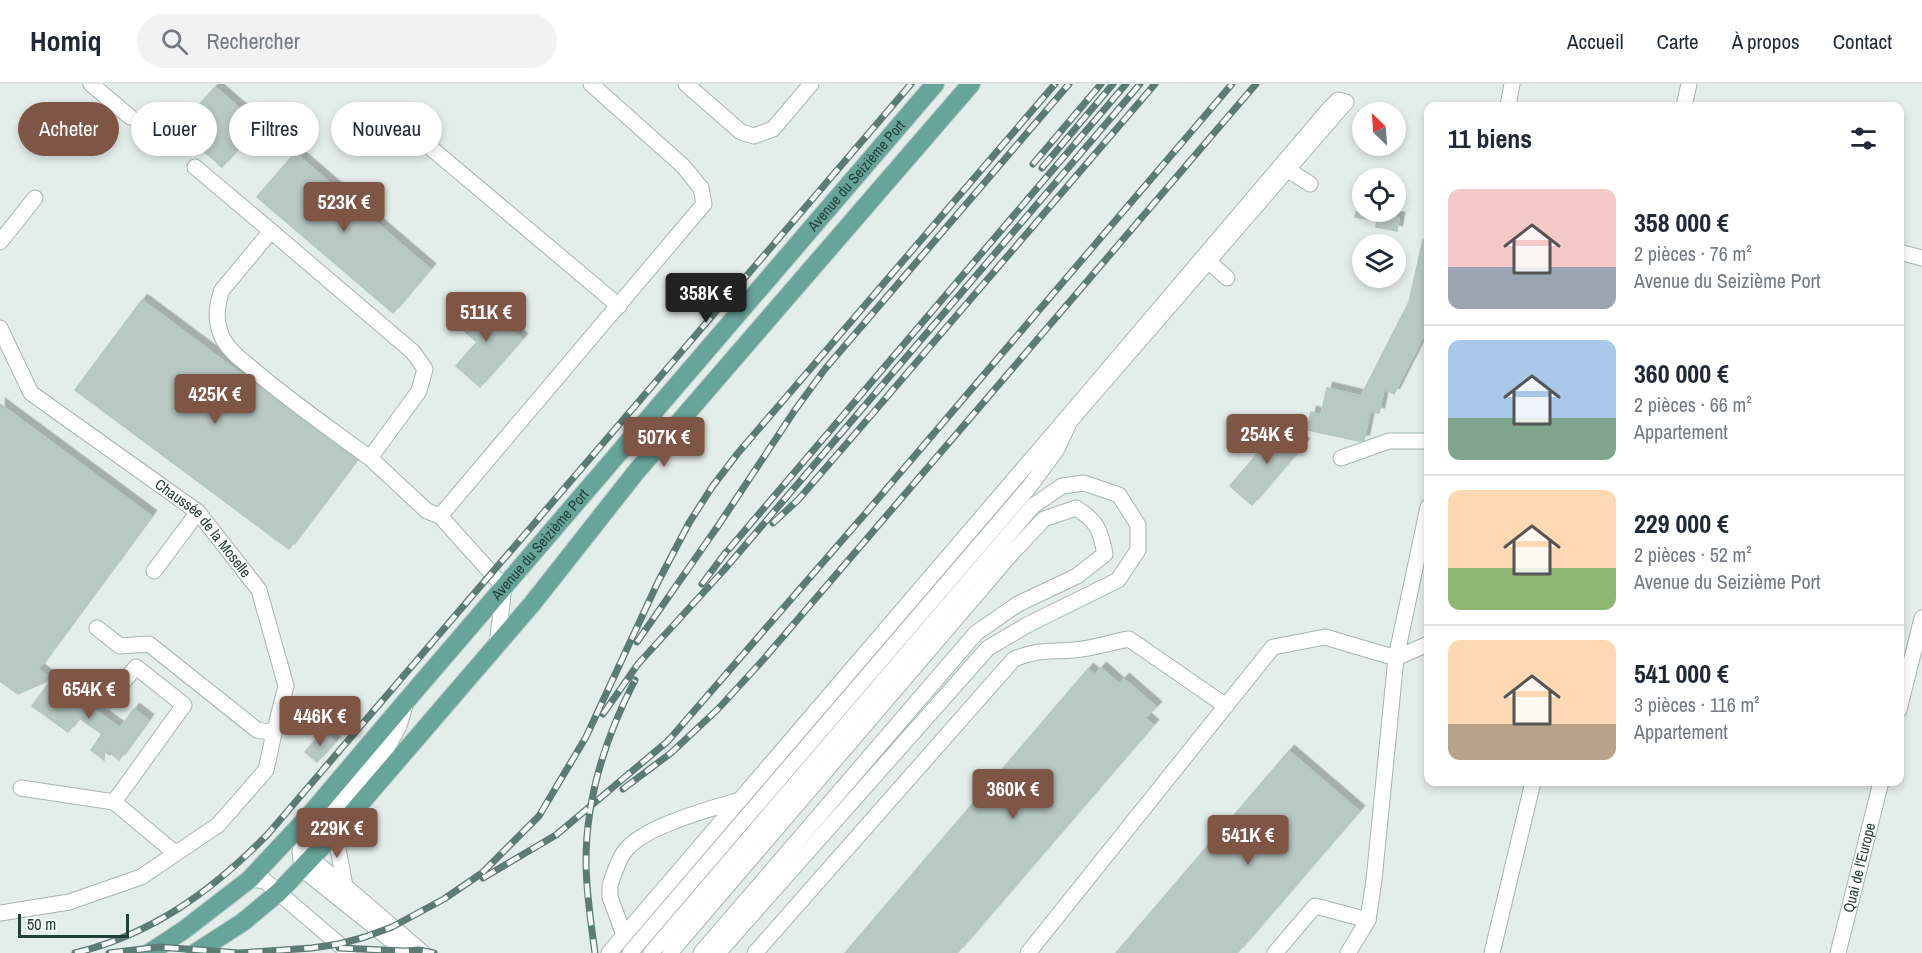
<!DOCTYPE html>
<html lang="fr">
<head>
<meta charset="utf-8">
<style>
  body { margin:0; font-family:"Archivo Narrow",sans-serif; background:#f2f2f3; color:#1f2937; height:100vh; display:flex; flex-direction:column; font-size:22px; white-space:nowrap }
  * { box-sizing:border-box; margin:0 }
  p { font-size:20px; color:#747a83 }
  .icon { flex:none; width:33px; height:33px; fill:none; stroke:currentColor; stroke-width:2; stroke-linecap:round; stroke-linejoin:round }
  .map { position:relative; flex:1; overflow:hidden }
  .sheet { position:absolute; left:1424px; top:18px; width:480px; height:684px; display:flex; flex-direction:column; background:#fff; border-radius:12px; box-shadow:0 3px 9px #0003 }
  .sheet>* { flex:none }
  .top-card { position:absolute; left:18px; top:18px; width:570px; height:54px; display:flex; gap:12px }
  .needle { width:39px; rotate:335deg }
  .tools { position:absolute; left:1352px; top:18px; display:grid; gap:12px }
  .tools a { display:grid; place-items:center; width:54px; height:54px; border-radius:50%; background:#fff; box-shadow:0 3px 9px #0003; font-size:30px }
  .scale { position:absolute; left:18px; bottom:15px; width:111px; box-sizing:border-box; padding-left:6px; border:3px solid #223f39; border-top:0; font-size:16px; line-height:21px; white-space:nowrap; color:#223f39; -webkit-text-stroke:4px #f4f9f7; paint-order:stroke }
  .price { position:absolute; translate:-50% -51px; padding:0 14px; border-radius:6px; background:#7f5546; color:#fff; font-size:20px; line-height:39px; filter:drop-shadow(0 2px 3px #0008) }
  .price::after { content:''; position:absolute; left:50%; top:36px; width:18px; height:14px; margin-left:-9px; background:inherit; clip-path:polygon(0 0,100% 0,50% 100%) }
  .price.current { background:#222; color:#fff }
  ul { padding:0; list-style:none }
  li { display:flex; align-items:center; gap:18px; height:150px; padding:0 24px }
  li+li { border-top:2px solid #e0e1e3 }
  li span { display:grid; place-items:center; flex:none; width:168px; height:120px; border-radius:12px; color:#555 }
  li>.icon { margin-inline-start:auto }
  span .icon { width:72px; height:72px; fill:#fffc; stroke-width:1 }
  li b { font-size:26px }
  h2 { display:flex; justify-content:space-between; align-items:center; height:72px; padding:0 24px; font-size:26px }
  .pill { padding:0 21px; border-radius:27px; background:#fff; box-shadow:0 3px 9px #0003; font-size:21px; line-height:54px }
  .pill.current { background:#7f5546; color:#fff }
  header { display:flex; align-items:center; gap:36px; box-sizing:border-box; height:84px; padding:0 30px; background:#fff; border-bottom:2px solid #e0e1e3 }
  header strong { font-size:28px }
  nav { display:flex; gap:33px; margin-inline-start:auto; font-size:21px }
  .search { width:420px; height:54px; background:#f2f2f3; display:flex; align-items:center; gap:15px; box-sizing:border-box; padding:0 21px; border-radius:33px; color:#747a83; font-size:22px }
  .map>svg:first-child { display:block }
</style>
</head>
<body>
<header>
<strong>Homiq</strong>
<div class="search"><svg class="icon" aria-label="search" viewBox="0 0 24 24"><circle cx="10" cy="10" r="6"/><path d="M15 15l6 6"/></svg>Rechercher</div>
<nav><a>Accueil</a><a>Carte</a><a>À propos</a><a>Contact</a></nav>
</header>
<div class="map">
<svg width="1922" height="869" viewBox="0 0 1922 869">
  <defs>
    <filter id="shadow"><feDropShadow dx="5.5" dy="-5.5" stdDeviation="0" flood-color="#0004"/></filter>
  </defs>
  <rect width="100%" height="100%" fill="#e3ede9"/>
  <!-- building -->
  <g fill="#b8c8c3" stroke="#b5c7c1" stroke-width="1.5" filter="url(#shadow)">
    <polygon points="215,3 259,41 222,83 178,45"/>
    <polygon points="295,69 430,185 393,229 257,113"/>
    <polygon points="1356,128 1394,128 1392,133 1399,134 1397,147 1376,143 1377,137 1355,133"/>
    <polygon points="1423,156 1428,156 1428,243 1394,310 1384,305 1379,329 1370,327 1364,356 1359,357 1307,346 1311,328 1321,331 1327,304 1361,312 1409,218"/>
    <polygon points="142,216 356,376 289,465 75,306"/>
    <polygon points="479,217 522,255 480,303 456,282 477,258 457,241"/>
    <polygon points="0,320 151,432 38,585 52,595 18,610 0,597"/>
    <polygon points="1282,341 1304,360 1252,421 1230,402"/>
    <polygon points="1101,584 1119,600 1124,595 1156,623 1145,634 1153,641 957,869 845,869 1088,585 1095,591"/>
    <polygon points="52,595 120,644 134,625 148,636 119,676 105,665 104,676 91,666 102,650 79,634 68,648 32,622"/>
    <polygon points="323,647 335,658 317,678 305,668"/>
    <polygon points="1289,667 1359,727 1237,869 1116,869"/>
  </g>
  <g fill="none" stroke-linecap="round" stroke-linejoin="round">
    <!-- minor casing -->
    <g stroke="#a5b5b1" stroke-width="17">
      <g id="minor">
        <polyline points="91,0 130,33"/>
        <polyline points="686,0 741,48 754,52 773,45 811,0"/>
        <polyline points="1508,22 1512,0"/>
        <polyline points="1684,22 1689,0"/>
        <polyline points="388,28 619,222"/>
        <polyline points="195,83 271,147"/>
        <polyline points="1287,85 1310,100"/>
        <polyline points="0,158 35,114"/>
        <polyline points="1899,168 1922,174"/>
        <polyline points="1208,177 1227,194"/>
        <path id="s1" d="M0,244L31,309L198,428L259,506L286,602L274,649L266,686L218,741L141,793L69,818L0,829"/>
        <path d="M370,374C329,344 287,315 249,282C239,274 229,266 223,255C215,239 216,222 222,206L271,147L413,268L425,285L419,307L370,374L427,427L440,432"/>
        <polyline points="1341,374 1389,357 1428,357"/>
        <polyline points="154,487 198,428"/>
        <polyline points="97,544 120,562 149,560 257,646 274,649"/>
        <polyline points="497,561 504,503 440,432 704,120 701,104 683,82 591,0"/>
        <polyline points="107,617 136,583 184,621 114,718 175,769"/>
        <polyline points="406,618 399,642 385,667 300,767 302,785 407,869"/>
        <polyline points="1899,626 1922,534"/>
        <polyline points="21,704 114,718"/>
        <polyline points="335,749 345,802"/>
        <polyline points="303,769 345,802 423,869"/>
        <polyline points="250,795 265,797 349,869"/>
        <path d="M624,851L610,813V801C614,790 618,776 625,767C644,742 710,725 740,716"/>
        <polyline points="609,869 1071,329 1329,25 1338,16 1346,18 1070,337 1057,365 1030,402 630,869"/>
        <polyline points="651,869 1033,422 1062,402 1084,399 1119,411 1138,441 1138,466 1118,496 1029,540 988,564 718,869"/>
        <path d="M670,869L1012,469L1044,435L1076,424C1097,437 1100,445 1105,470L1077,492L1018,520L976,549L701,869"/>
        <path d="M755,869L1014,575C1039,565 1049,568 1074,566C1092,565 1111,558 1129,555L1226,622"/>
        <polyline points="1028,869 1273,563 1325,553 1396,574 1428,560"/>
        <polyline points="1275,869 1315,822 1368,836"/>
        <polyline points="1348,869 1368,836 1374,796 1396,574 1428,423"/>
        <polyline points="1492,869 1533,698"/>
        <path id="s2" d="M1838,869L1881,698"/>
      </g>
    </g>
    <!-- major casing -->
    <g stroke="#c1c9c8" stroke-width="20">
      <g id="major">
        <path id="s3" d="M149,869L184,846L250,795L307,734L407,616L935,0"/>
        <polyline points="195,869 243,838 279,808 335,749 532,520 636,388 971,0"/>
      </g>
    </g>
    <!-- minor -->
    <use href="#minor" stroke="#fff" stroke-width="15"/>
    <!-- major -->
    <use href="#major" stroke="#67a499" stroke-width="18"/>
    <!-- rail casing -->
    <g stroke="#5d7b75" stroke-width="7">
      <g id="rail">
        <polyline points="1033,80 1101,0"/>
        <polyline points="1042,84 1113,0"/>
        <polyline points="773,439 798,416 873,329 1155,0"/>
        <polyline points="729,465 1126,0"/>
        <polyline points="702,500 726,468"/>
        <polyline points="637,558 720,439 795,326 825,285 1069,0"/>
        <polyline points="603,630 638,580 724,486 1140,0"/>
        <polyline points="623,705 671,669 718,625 763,576 1256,0"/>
        <polyline points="483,794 556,751 668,657 871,423 1232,0"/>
        <polyline points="339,864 405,867 419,866 434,869"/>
        <path d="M75,869C153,850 212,807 268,750L911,0"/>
        <polyline points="109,869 159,863 239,869 312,864 339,860 365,853 392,843 444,815 482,789 539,732 586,653 658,498 689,439 712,403 738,369 1055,0"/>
        <path d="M595,869C591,839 586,808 586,777C586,713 606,652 635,596"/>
      </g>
    </g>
    <!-- rail -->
    <use href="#rail" stroke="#f4f9f7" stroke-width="4.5" stroke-dasharray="14" stroke-linecap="butt"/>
  </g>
  <g text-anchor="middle" stroke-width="5" stroke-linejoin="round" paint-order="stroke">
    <!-- street labels -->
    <g font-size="15" fill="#223f39" stroke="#f4f9f7">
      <text dy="5" stroke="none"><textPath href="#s3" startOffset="1054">Avenue du Seizième Port</textPath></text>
      <text dy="5" stroke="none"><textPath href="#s1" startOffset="292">Chaussée de la Moselle</textPath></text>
      <text dy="5" stroke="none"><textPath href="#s3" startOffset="568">Avenue du Seizième Port</textPath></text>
      <text dy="5" stroke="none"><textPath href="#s2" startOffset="88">Quai de l'Europe</textPath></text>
    </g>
  </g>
</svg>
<div class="tools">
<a><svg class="needle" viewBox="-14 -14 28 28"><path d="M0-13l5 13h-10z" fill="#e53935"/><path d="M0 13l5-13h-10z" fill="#747a83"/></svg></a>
<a><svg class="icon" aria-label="locate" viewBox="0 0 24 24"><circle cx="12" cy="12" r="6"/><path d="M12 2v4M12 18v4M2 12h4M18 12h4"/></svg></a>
<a><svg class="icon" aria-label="layers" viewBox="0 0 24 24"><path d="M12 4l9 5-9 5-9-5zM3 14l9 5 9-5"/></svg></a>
</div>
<div class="scale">50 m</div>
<b class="price" style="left:344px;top:149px">523K €</b>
<b class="price current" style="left:706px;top:240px">358K €</b>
<b class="price" style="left:486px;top:259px">511K €</b>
<b class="price" style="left:215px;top:341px">425K €</b>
<b class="price" style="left:1267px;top:381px">254K €</b>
<b class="price" style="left:664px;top:384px">507K €</b>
<b class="price" style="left:89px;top:636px">654K €</b>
<b class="price" style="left:320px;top:663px">446K €</b>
<b class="price" style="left:1013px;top:736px">360K €</b>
<b class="price" style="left:337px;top:775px">229K €</b>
<b class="price" style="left:1248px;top:782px">541K €</b>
<div class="top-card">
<a class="pill current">Acheter</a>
<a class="pill">Louer</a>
<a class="pill">Filtres</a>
<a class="pill">Nouveau</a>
</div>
<section class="sheet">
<h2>11 biens<svg class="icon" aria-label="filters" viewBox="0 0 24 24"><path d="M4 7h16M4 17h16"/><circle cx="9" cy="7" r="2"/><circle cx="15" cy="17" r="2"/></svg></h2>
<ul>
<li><span style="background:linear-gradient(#f6c9c9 65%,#9aa5b1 0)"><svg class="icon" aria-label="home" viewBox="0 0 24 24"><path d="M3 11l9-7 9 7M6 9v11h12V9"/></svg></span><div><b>358 000 €</b><p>2 pièces · 76 m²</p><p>Avenue du Seizième Port</p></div></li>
<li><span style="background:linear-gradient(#a9c7e8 65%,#7fa58c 0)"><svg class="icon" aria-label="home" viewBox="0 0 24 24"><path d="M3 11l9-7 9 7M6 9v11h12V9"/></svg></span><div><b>360 000 €</b><p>2 pièces · 66 m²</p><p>Appartement</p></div></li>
<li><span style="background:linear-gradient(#ffd9b3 65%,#8fb573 0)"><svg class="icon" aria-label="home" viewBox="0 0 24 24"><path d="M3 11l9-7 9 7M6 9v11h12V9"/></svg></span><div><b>229 000 €</b><p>2 pièces · 52 m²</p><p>Avenue du Seizième Port</p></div></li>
<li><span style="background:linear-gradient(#ffd9b3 70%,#b9a48a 0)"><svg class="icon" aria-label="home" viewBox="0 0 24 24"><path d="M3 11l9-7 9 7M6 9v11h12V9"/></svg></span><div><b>541 000 €</b><p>3 pièces · 116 m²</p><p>Appartement</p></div></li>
</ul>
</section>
</div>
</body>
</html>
